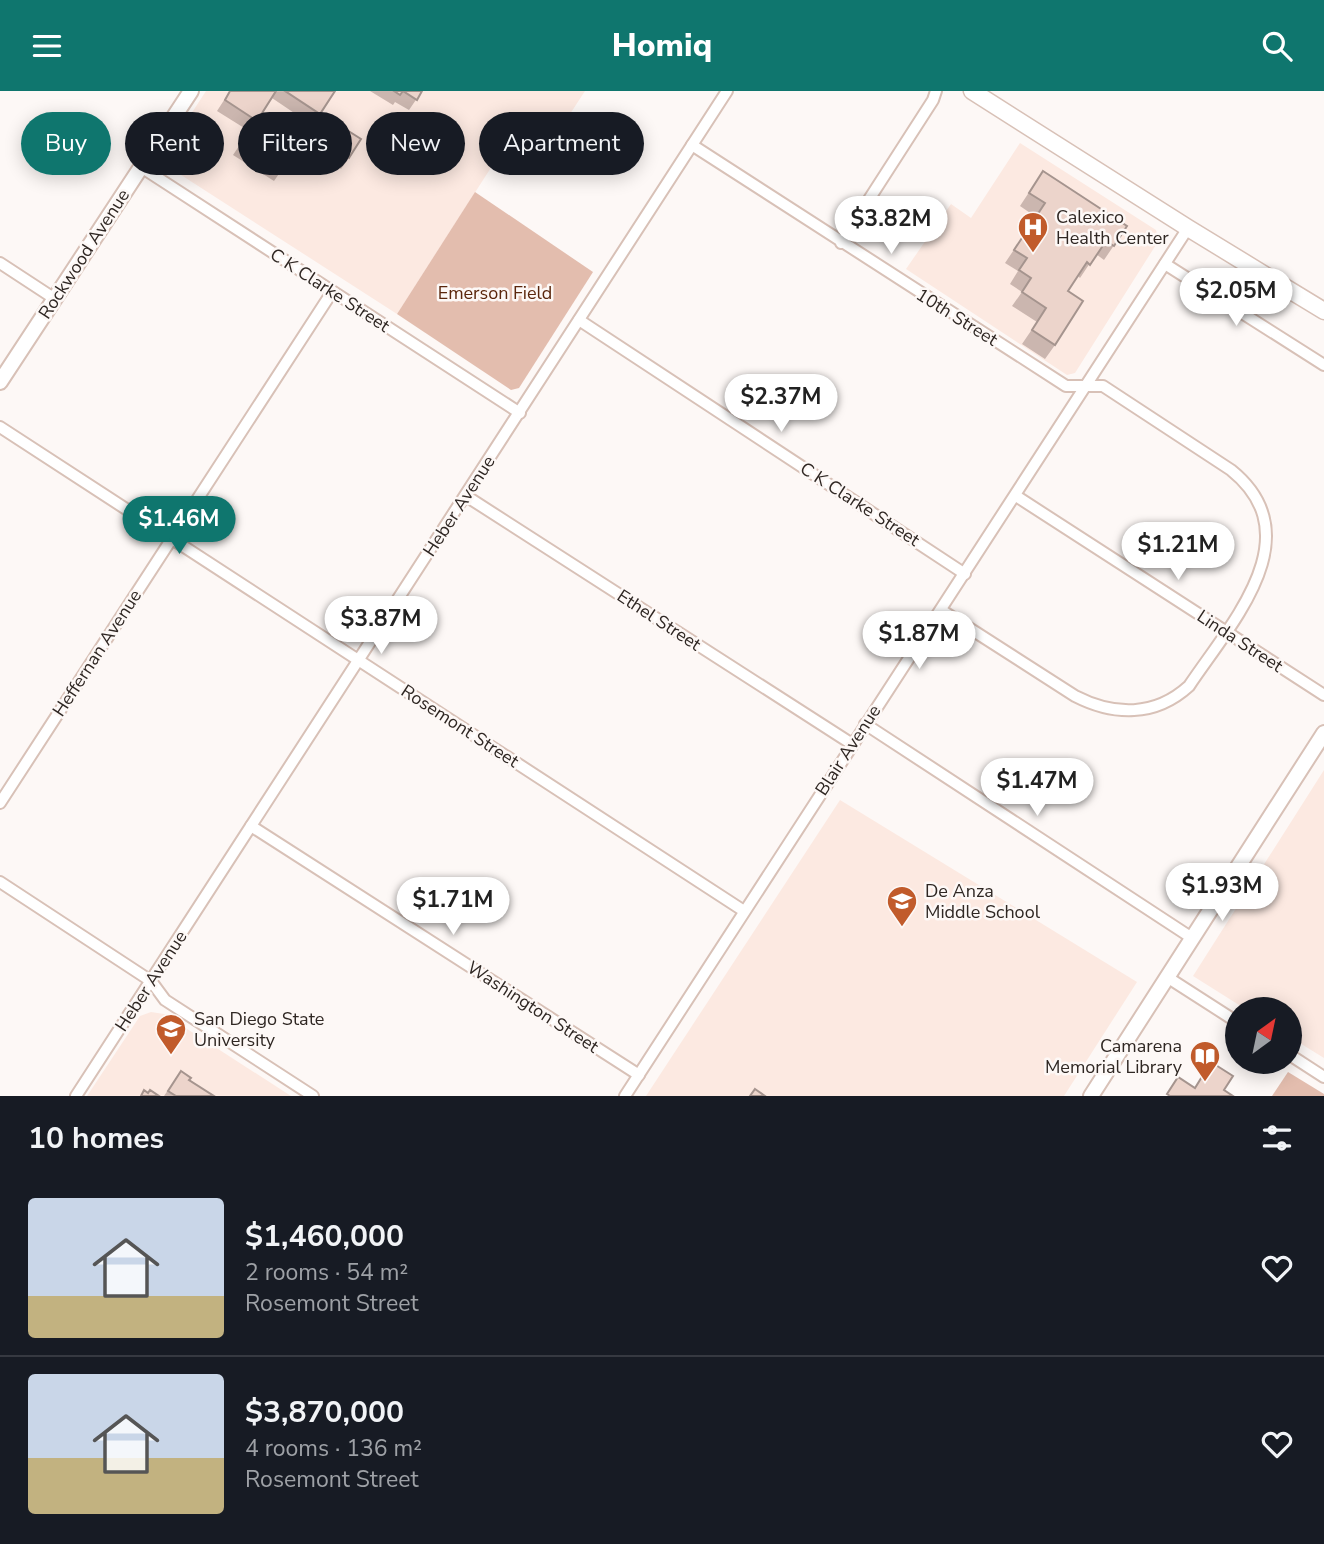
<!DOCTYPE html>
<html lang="en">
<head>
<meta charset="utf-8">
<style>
  body { margin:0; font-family:"Nunito Sans",sans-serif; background:#242831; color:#f1f3f6; height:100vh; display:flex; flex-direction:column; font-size:26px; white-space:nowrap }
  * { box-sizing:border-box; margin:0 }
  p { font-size:23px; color:#9ea1a6 }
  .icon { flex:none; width:38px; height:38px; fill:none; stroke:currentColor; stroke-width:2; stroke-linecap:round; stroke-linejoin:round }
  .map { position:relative; height:1005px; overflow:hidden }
  .details { display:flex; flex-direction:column; background:#171b24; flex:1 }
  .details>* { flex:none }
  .top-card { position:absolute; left:21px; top:21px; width:700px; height:63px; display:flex; gap:14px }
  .needle { width:46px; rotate:33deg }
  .buttons { position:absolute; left:1225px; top:906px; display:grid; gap:14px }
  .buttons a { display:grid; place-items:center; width:77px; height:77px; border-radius:50%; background:#171b24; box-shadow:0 4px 18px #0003; font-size:35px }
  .price { position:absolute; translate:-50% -60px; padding:0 16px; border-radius:24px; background:#fff; color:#222; font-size:23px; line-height:46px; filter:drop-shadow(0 2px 4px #0008) }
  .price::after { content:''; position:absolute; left:50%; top:42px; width:21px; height:16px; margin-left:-10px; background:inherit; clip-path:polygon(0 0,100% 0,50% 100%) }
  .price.selected { background:#0f766e; color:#fff }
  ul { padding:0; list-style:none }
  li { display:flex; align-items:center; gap:21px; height:175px; padding:0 28px }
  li+li { border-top:2px solid #363941 }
  li span { display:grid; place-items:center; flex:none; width:196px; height:140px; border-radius:7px; color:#555 }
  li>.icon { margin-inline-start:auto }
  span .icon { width:84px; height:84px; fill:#fffc; stroke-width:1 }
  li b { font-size:30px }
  h2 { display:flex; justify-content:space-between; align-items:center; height:84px; padding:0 28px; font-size:30px }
  .pill { padding:0 24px; border-radius:32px; background:#171b24; box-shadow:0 4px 18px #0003; font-size:24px; line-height:63px }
  .pill.selected { background:#0f766e; color:#fff }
  header { display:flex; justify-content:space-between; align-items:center; height:91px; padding:0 28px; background:#0f766e; color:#fff; font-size:32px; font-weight:800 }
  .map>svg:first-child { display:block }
</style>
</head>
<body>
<header><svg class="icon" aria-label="menu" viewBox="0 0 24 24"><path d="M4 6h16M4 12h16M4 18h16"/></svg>Homiq<svg class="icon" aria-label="search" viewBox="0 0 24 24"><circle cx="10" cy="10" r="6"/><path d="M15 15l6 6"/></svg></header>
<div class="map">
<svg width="1324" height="1005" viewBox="0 0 1324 1005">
  <rect width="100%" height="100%" fill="#fdf8f6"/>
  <!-- built -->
  <g fill="#fce9e1">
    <polygon points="206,0 585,0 542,66 510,47 397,223 164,73 163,66"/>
    <polygon points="1020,52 1156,139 1159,149 1075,282 1067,284 906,178 951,113 971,127"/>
    <polygon points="1324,679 1324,967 1290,946 1290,919 1247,919 1193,885"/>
    <polygon points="840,709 1137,891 1064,1005 646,1005"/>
    <polygon points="151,921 164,923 291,1005 87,1005 140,925"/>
  </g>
  <!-- green -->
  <g fill="#e3bdae">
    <polygon points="475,101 593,181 519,297 511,299 397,223"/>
    <polygon points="1288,981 1324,1003 1324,1005 1272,1005"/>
  </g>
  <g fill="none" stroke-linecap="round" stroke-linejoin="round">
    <!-- street casing -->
    <g stroke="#d8c1b7" stroke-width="14">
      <g id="street">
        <path d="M692,54L1066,295H1103L1231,379C1313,445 1231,532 1189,595C1155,626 1114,625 1075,605L941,519"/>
        <polyline points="141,76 520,322"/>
        <polyline points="841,152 933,9 936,0"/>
        <polyline points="0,172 55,208"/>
        <polyline points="1165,173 1324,274"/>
        <polyline points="579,229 965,483"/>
        <polyline points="0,336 744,820"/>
        <polyline points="466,405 852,653"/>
        <polyline points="1016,405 1324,604"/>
        <polyline points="865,633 1192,847"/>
        <polyline points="0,712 332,201"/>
        <polyline points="251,735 639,984"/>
        <polyline points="0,791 151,890 165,909 313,1005"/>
        <polyline points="1167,886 1237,931"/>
        <polyline points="1290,964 1324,986"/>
        <polyline points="76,1005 727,0"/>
        <polyline points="625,1005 1188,137"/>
      </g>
    </g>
    <!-- secondary casing -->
    <g stroke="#d8c1b7" stroke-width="18">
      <g id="secondary">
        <polyline points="0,291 191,0"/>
        <polyline points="1091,1005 1324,642"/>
      </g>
    </g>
    <!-- primary casing -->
    <g stroke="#d8c1b7" stroke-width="19">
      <polyline id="primary" points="972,0 1188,137 1324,220"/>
    </g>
    <!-- street -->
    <use href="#street" stroke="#fff" stroke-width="10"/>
    <!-- secondary -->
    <use href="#secondary" stroke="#fff" stroke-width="14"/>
    <!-- primary -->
    <use href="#primary" stroke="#fff" stroke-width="16"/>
  </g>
  <!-- wall -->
  <g fill="#cbb6af">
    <polygon points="230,0 335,0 312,34 272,7 254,34 294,61 274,90 233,64 249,40 217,20"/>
    <polygon points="370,0 422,0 409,19 395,11 393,14"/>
    <polygon points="328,27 349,67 341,78 308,57"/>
    <polygon points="425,37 446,50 425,81 404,68"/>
    <polygon points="1043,80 1127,135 1104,169 1096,163 1080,187 1078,185 1068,200 1055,254 1045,268 1022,253 1037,231 1012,215 1022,201 1010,193 1018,180 1005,172 1036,126 1020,115"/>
    <polygon points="181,980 189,989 214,1005 164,1005"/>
  </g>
  <!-- building -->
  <g fill="#ecd4cb" stroke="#a5948e" stroke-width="2">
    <polygon points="230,0 276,0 257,30 225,9"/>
    <polygon points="285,0 335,0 320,23"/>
    <polygon points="394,0 403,0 400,4"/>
    <polygon points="403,0 422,0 417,9"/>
    <polygon points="328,27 361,48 349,67 315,46"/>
    <polygon points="253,34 294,61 282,80 240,53"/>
    <polygon points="425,37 446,50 432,70 412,57"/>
    <polygon points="1043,80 1127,135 1114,155 1106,150 1090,174 1087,171 1068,200 1083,210 1055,254 1032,239 1046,217 1022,201 1031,187 1019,179 1027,167 1014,159 1045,112 1029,102"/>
    <polygon points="1211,971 1233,985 1224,999 1233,1005 1170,1005 1167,1003 1178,986 1195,997"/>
    <polygon points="181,980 191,987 189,989 214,1005 176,1005 168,1000"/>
    <polygon points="755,998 765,1005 750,1005"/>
    <polygon points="144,999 148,1002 150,999 159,1005 141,1005"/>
  </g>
  <!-- icons -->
  <defs>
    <g id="hospital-pin" transform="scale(1.575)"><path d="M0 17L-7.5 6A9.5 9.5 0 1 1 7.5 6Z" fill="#c15b2b" stroke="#fdf8f6"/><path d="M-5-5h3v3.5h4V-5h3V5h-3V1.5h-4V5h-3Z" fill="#fff"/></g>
    <g id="school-pin" transform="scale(1.575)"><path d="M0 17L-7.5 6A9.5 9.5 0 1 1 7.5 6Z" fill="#c15b2b" stroke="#fdf8f6"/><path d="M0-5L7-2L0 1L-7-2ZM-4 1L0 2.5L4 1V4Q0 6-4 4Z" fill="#fff"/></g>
    <g id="university-pin" transform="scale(1.575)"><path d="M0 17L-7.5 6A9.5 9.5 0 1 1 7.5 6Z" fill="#c15b2b" stroke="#fdf8f6"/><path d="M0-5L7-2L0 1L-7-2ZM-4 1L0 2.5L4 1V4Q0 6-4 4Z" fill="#fff"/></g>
    <g id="library-pin" transform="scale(1.575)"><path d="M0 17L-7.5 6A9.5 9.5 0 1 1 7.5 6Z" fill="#c15b2b" stroke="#fdf8f6"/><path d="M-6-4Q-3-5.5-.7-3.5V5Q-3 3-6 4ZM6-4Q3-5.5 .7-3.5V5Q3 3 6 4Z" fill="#fff"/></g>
  </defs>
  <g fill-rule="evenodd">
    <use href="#hospital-pin" x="1033" y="136"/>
    <use href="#school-pin" x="902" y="810"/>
    <use href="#university-pin" x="171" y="938"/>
    <use href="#library-pin" x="1205" y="965"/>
  </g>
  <g text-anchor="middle" stroke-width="5" stroke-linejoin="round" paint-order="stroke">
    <!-- poi labels -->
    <g font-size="18" fill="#2f2723" stroke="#fdf8f6" text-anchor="start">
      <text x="1056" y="132">Calexico<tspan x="1056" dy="21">Health Center</tspan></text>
      <text x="925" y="806">De Anza<tspan x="925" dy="21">Middle School</tspan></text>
      <text x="194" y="934">San Diego State<tspan x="194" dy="21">University</tspan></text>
      <text x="1182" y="961" text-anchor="end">Camarena<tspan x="1182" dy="21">Memorial Library</tspan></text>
    </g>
    <!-- street labels -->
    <g font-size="18" fill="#2f2723" stroke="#fdf8f6">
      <text transform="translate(84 163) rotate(-57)" y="6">Rockwood Avenue</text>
      <text transform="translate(330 199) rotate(33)" y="6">C K Clarke Street</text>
      <text transform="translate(957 226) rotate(32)" y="6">10th Street</text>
      <text transform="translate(860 413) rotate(33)" y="6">C K Clarke Street</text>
      <text transform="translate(459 415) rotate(-57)" y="6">Heber Avenue</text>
      <text transform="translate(659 529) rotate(33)" y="6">Ethel Street</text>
      <text transform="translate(1240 550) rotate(33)" y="6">Linda Street</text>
      <text transform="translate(97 562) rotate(-57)" y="6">Heffernan Avenue</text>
      <text transform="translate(460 635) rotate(33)" y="6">Rosemont Street</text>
      <text transform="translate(848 659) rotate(-57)" y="6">Blair Avenue</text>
      <text transform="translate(151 890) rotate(-57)" y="6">Heber Avenue</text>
      <text transform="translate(533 916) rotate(33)" y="6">Washington Street</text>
    </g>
    <!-- park labels -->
    <g font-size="18" fill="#5b260c" stroke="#fdf8f6">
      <text x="495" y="208">Emerson Field</text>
    </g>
  </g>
</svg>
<div class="buttons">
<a><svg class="needle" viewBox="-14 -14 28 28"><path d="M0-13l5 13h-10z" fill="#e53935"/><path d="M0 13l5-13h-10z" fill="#9ea1a6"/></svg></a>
</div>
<b class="price" style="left:891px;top:165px">$3.82M</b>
<b class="price" style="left:1236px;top:237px">$2.05M</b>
<b class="price" style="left:781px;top:343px">$2.37M</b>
<b class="price selected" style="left:179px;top:465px">$1.46M</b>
<b class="price" style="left:1178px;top:491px">$1.21M</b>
<b class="price" style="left:381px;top:565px">$3.87M</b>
<b class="price" style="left:919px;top:580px">$1.87M</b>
<b class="price" style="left:1037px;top:727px">$1.47M</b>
<b class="price" style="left:1222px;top:832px">$1.93M</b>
<b class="price" style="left:453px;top:846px">$1.71M</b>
<div class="top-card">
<a class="pill selected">Buy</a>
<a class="pill">Rent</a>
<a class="pill">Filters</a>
<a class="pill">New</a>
<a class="pill">Apartment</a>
</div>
</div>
<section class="details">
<h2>10 homes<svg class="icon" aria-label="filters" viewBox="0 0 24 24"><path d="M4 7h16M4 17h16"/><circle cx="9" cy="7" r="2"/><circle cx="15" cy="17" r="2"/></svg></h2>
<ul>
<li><span style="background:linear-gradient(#c9d6e8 70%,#c2b280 0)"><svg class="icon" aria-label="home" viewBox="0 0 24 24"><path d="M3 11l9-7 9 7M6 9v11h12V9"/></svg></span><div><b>$1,460,000</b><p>2 rooms · 54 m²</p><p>Rosemont Street</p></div><svg class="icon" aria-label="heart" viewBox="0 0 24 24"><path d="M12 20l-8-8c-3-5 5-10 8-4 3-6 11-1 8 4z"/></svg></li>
<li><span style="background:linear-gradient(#c9d6e8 60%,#c2b280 0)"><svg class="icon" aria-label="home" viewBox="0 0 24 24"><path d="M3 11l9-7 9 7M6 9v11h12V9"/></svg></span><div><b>$3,870,000</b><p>4 rooms · 136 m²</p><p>Rosemont Street</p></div><svg class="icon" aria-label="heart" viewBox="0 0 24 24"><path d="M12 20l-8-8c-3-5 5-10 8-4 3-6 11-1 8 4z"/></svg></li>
</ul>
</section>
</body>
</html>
